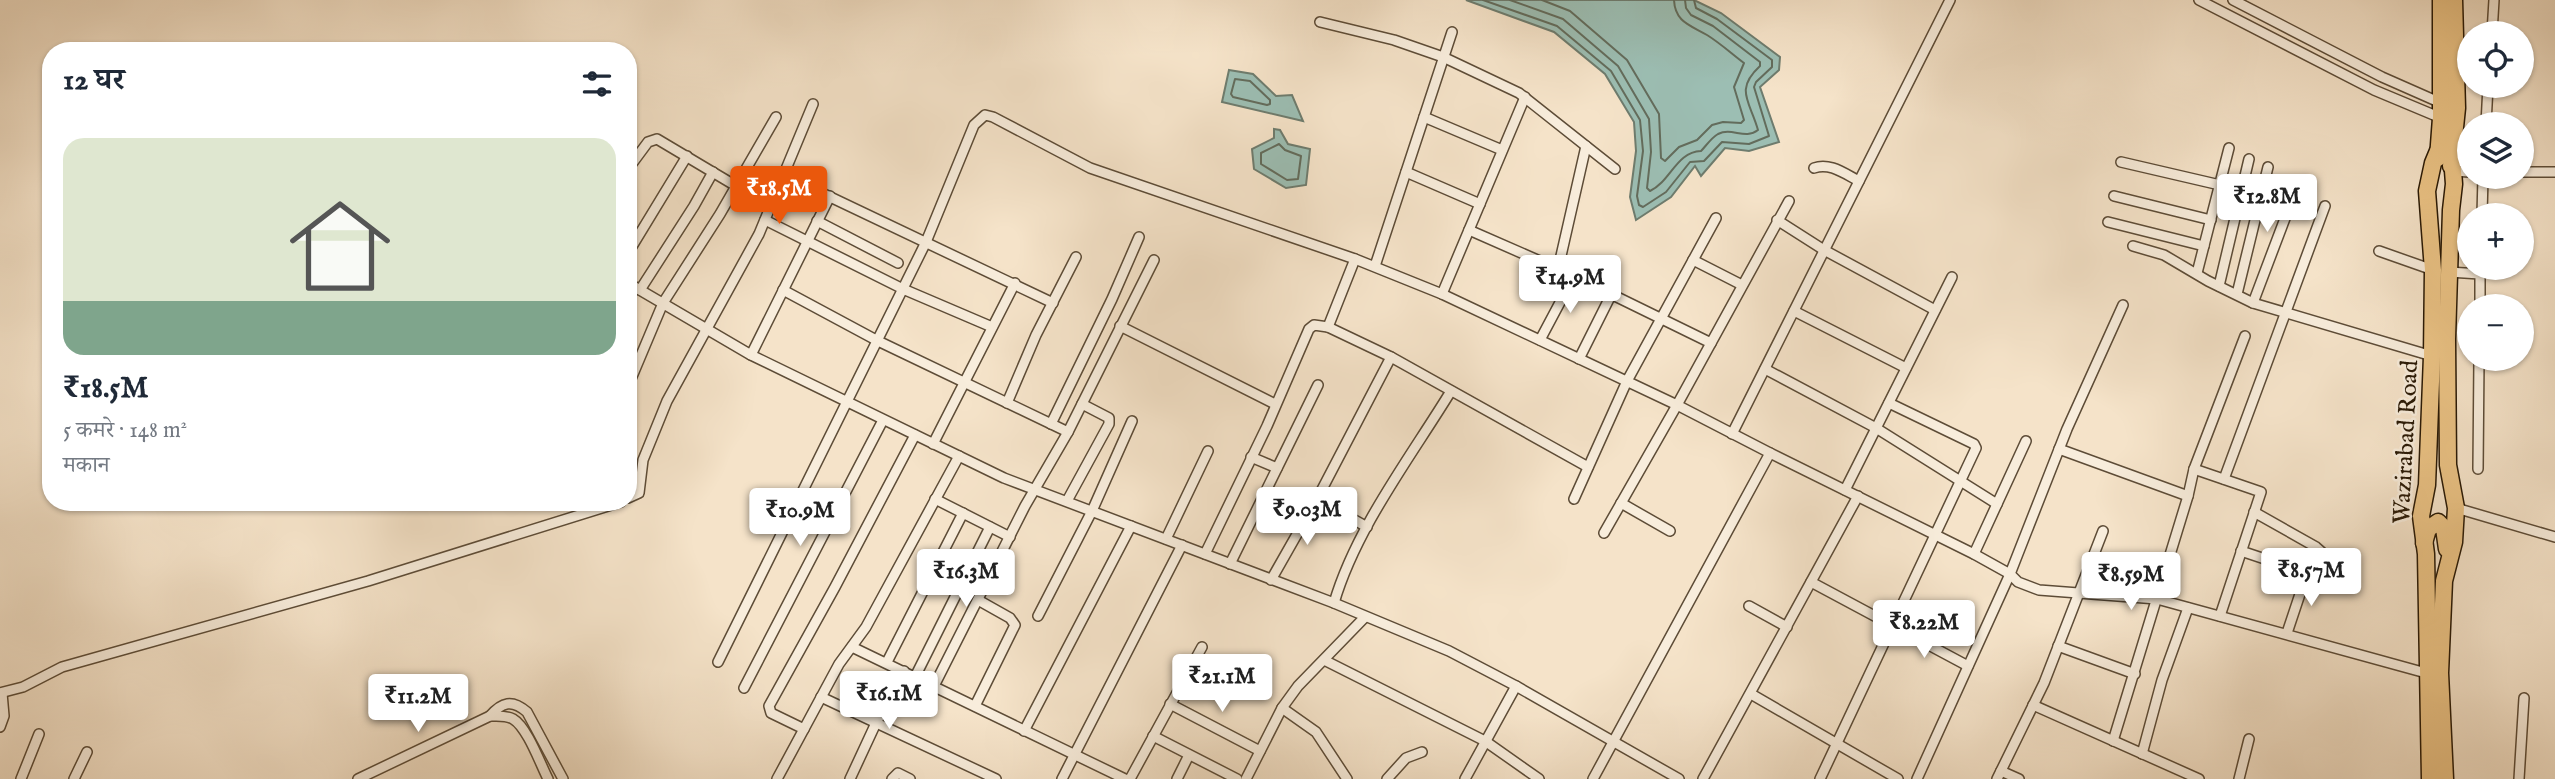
<!DOCTYPE html>
<html lang="hi">
<head>
<meta charset="utf-8">
<style>
  body { margin:0; font-family:"IM FELL English","Noto Serif Devanagari",serif; background:#f2f2f3; color:#1f2937; height:100vh; display:flex; flex-direction:column; font-size:26px; white-space:nowrap }
  * { box-sizing:border-box; margin:0 }
  p { font-size:23px; color:#747a83 }
  .icon { flex:none; width:38px; height:38px; fill:none; stroke:currentColor; stroke-width:2; stroke-linecap:round; stroke-linejoin:round }
  .map { position:relative; flex:1; overflow:hidden }
  .panel { position:absolute; left:42px; top:42px; width:595px; height:469px; display:flex; flex-direction:column; background:#fff; border-radius:28px; box-shadow:0 2px 5px #0004 }
  .panel>* { flex:none }
  .controls { position:absolute; left:2457px; top:21px; display:grid; gap:14px }
  .controls a { display:grid; place-items:center; width:77px; height:77px; border-radius:50%; background:#fff; box-shadow:0 2px 5px #0004; font-size:35px }
  .price { position:absolute; translate:-50% -60px; padding:0 16px; border-radius:7px; background:#fff; color:#222; font-size:23px; line-height:46px; filter:drop-shadow(0 2px 4px #0008) }
  .price::after { content:''; position:absolute; left:50%; top:42px; width:21px; height:16px; margin-left:-10px; background:inherit; clip-path:polygon(0 0,100% 0,50% 100%) }
  .price.current { background:#ea580c; color:#fff }
  ul { padding:0; list-style:none }
  li { display:grid; align-content:center; gap:14px; height:371px; padding:0 21px }
  li span { display:grid; place-items:center; height:217px; border-radius:21px; color:#555 }
  li>.icon { margin-inline-start:auto }
  span .icon { width:126px; height:126px; fill:#fffc; stroke-width:1 }
  li b { font-size:30px }
  h2 { display:flex; justify-content:space-between; align-items:center; height:84px; padding:0 21px; font-size:30px }
  .map>svg:first-child { display:block }
</style>
</head>
<body>
<div class="map">
<svg width="2555" height="779" viewBox="0 0 2555 779">
  <rect width="100%" height="100%" fill="#f5e3c9"/>
  <filter id="stains"><feTurbulence type="fractalNoise" baseFrequency=".00286" numOctaves="4"/><feColorMatrix values="0 0 0 0 .2 0 0 0 0 .09 0 0 0 0 .02 0 0 0 .5 -.17"/></filter>
  <radialGradient id="worn" r=".72"><stop offset=".6" stop-color="#630" stop-opacity="0"/><stop offset="1" stop-color="#630" stop-opacity=".3"/></radialGradient>
  <!-- water -->
  <g fill="#9cbeb3" stroke="#6e7c6e" stroke-width="2">
    <polygon points="1466,0 1694,0 1721,13 1780,57 1779,70 1760,87 1779,142 1749,151 1725,148 1701,176 1695,166 1671,197 1636,220 1630,197 1636,151 1634,122 1605,74 1554,32"/>
    <polygon points="1229,70 1253,74 1276,96 1292,95 1303,121 1222,102"/>
    <polygon points="1274,129 1280,130 1288,144 1310,149 1306,185 1286,188 1254,169 1252,149 1274,138"/>
  </g>
  <g fill="none" stroke-linecap="round" stroke-linejoin="round">
    <!-- shore -->
    <g stroke="#636c5c" stroke-width="2">
      <polyline points="1483,0 1557,26 1611,71 1640,120 1643,151 1637,196 1639,205 1643,207 1666,192 1690,162 1704,161 1722,142 1749,144 1769,136 1754,87 1756,82 1772,67 1772,60 1717,19 1696,8 1694,0"/>
      <path d="M1510,0L1563,19L1618,66L1649,119L1651,152L1647,188L1650,191C1671,181 1676,152 1701,151C1706,146 1711,138 1718,134C1732,127 1745,140 1758,130C1750,101 1734,90 1760,66V62L1713,26L1691,15L1686,8L1685,0"/>
      <path d="M1542,0L1570,11L1627,60L1659,114L1661,158L1665,161L1679,147L1697,140L1712,125L1723,122L1741,123L1744,120L1734,87L1744,63C1732,54 1720,43 1707,35C1690,25 1675,22 1674,0"/>
      <polygon points="1235,79 1250,81 1270,100 1270,104 1267,105 1233,97 1231,94"/>
      <polygon points="1279,144 1285,150 1301,156 1298,179 1287,180 1261,164 1261,153"/>
    </g>
    <!-- street casing -->
    <g stroke="#5d4c37" stroke-width="12">
      <g id="street">
        <polyline points="2199,0 2374,90 2441,118"/>
        <polyline points="2233,0 2382,77 2441,103"/>
        <polyline points="1320,22 1394,40 1443,57 1519,93 1615,169"/>
        <polyline points="2492,33 2494,0"/>
        <polyline points="1424,117 1502,150"/>
        <polyline points="2486,124 2488,86"/>
        <polyline points="2121,162 2220,185"/>
        <path d="M1814,168C1830,162 1845,174 1859,181"/>
        <polyline points="628,169 648,142 657,139 736,186"/>
        <polyline points="2453,171 2469,172"/>
        <polyline points="1406,172 1480,204"/>
        <polyline points="2522,172 2555,172"/>
        <polyline points="784,175 1053,303"/>
        <polyline points="2114,196 2211,220"/>
        <polyline points="2482,215 2483,177"/>
        <polyline points="765,220 903,289 992,327"/>
        <polyline points="1777,220 1824,250 1935,310"/>
        <polyline points="817,221 898,263"/>
        <polyline points="2108,222 2204,246"/>
        <polyline points="1469,230 1574,276 1711,343"/>
        <polyline points="2133,246 2164,255 2208,281 2253,303 2432,356"/>
        <polyline points="2379,251 2433,270"/>
        <polyline points="628,253 687,156"/>
        <polyline points="1693,260 1742,285"/>
        <polyline points="1375,266 1452,32"/>
        <polyline points="1558,269 1586,146"/>
        <polyline points="2449,272 2480,274"/>
        <polyline points="2197,273 2229,148"/>
        <polyline points="628,283 751,355 1004,478 1334,603 1449,651 1516,686 1679,779"/>
        <polyline points="2219,286 2249,159"/>
        <polyline points="640,290 694,206 713,172"/>
        <polyline points="783,290 878,341 1068,432"/>
        <polyline points="1442,294 1525,97"/>
        <polyline points="2237,294 2268,167"/>
        <polyline points="2253,303 2298,184"/>
        <polyline points="2480,306 2480,268"/>
        <polyline points="1794,311 1906,368"/>
        <polyline points="1120,326 1275,404"/>
        <polyline points="1328,327 1355,259"/>
        <polyline points="1540,340 1574,276"/>
        <polyline points="751,355 830,196"/>
        <polyline points="1579,359 1611,295"/>
        <polyline points="1765,369 1876,428 1997,504"/>
        <polyline points="631,379 663,303 720,214 776,117"/>
        <polyline points="1007,403 1036,335 1076,257"/>
        <polyline points="1051,424 1112,299 1139,237"/>
        <polyline points="1732,434 1950,0"/>
        <polyline points="933,444 1015,283"/>
        <polyline points="2059,449 2188,496"/>
        <polyline points="1251,457 1277,468"/>
        <polyline points="2194,469 2261,492 2220,616"/>
        <polyline points="2478,469 2479,359"/>
        <polyline points="2224,479 2325,206"/>
        <polyline points="1845,490 1952,277"/>
        <polyline points="628,498 639,493 643,460 667,401 759,234 813,104"/>
        <polyline points="935,499 1010,537"/>
        <polyline points="1317,499 1367,527"/>
        <polyline points="1574,499 1627,381 1716,218"/>
        <polyline points="1067,501 1109,424 1109,418 1082,404"/>
        <polyline points="1621,503 1670,531"/>
        <polyline points="2456,508 2555,537"/>
        <polyline points="1604,533 1677,405 1789,201"/>
        <polyline points="1166,539 1208,451"/>
        <polyline points="2241,551 2307,573 2321,569 2328,565 2325,555 2316,547 2254,512"/>
        <polyline points="1205,554 1267,426 1309,329 1314,325 1328,327 1391,357 1588,467"/>
        <polyline points="1974,554 2026,441"/>
        <polyline points="1230,564 1318,385"/>
        <polyline points="1271,580 1317,499 1391,357"/>
        <polyline points="1811,582 1968,666"/>
        <path d="M1334,603C1356,528 1410,458 1451,391"/>
        <polyline points="1749,606 1787,627"/>
        <polyline points="1038,616 1092,511 1132,421"/>
        <polyline points="2287,633 2307,573"/>
        <polyline points="2058,646 2135,674"/>
        <polyline points="852,647 1125,779"/>
        <polyline points="1324,660 1485,741 1539,779"/>
        <polyline points="718,662 926,242 974,125 985,115 993,117 1090,168 1355,259 1442,294 1677,405 1770,453 1974,554 2010,574 2018,582 2039,590 2157,599 2426,673"/>
        <polyline points="887,662 963,513"/>
        <polyline points="915,677 990,527"/>
        <polyline points="934,686 1025,506 1068,432 1154,260"/>
        <polyline points="744,688 883,420"/>
        <polyline points="0,693 23,687 62,667 368,581 621,502"/>
        <polyline points="1751,694 1898,779"/>
        <polyline points="821,697 996,779"/>
        <polyline points="1170,704 1260,751"/>
        <polyline points="2033,705 2199,779"/>
        <polyline points="975,706 1015,625 1010,618 978,600"/>
        <polyline points="1282,708 1316,732 1347,779"/>
        <path d="M490,716C502,702 512,699 527,712L563,779"/>
        <polyline points="0,727 4,716 2,693"/>
        <polyline points="804,729 771,713 769,706 835,587 915,435"/>
        <polyline points="1024,731 1131,526"/>
        <polyline points="1153,736 1237,779"/>
        <polyline points="2113,741 2188,496 2194,469 2245,336"/>
        <polyline points="2142,754 2162,680 2188,608"/>
        <polyline points="2001,771 2019,779"/>
        <polyline points="21,779 39,734"/>
        <polyline points="74,779 87,752"/>
        <path d="M358,779L490,716C498,716 506,715 513,719C527,727 540,763 548,779"/>
        <polyline points="777,779 839,664 866,627 959,456"/>
        <polyline points="850,779 876,723 904,671"/>
        <polyline points="892,779 898,773 910,779"/>
        <polyline points="1062,779 1182,545"/>
        <polyline points="1130,779 1202,647"/>
        <polyline points="1177,779 1189,755"/>
        <polyline points="1246,779 1282,708 1298,686 1365,617"/>
        <polyline points="1387,779 1406,758 1422,752"/>
        <polyline points="1465,779 1516,686"/>
        <polyline points="1593,779 1770,453"/>
        <polyline points="1703,779 1858,496"/>
        <polyline points="1820,779 1976,448 1974,444 1889,403"/>
        <polyline points="1917,779 2010,574 2067,429 2123,305"/>
        <polyline points="1997,779 2044,683 2103,531"/>
        <polyline points="2239,779 2249,739"/>
        <polyline points="2519,779 2524,698"/>
      </g>
    </g>
    <!-- highway casing -->
    <g stroke="#2a1a06" stroke-width="19">
      <g id="highway">
        <polyline points="2438,158 2441,118 2441,0"/>
        <polyline points="2451,166 2457,108 2454,0"/>
        <polyline points="2424,543 2428,529 2438,522 2444,528 2447,549"/>
        <polyline points="2430,779 2426,554 2421,516 2427,485 2432,356 2433,270 2427,191 2433,163 2438,151"/>
        <polyline points="2445,779 2440,673 2444,581 2454,542 2456,508 2448,465 2447,339 2451,210 2454,184 2452,157"/>
      </g>
    </g>
    <!-- street -->
    <use href="#street" stroke="#f8eddc" stroke-width="9"/>
    <!-- highway -->
    <use href="#highway" stroke="#eac284" stroke-width="16"/>
  </g>
  <g text-anchor="middle" stroke-width="5" stroke-linejoin="round" paint-order="stroke">
    <!-- street labels -->
    <g font-size="24" fill="#2a1a06" stroke="#f8eddc">
      <text transform="translate(2405 442) rotate(-87)" y="8">Wazirabad Road</text>
    </g>
  </g>
  <rect width="100%" height="100%" filter="url(#stains)"/>
  <rect width="100%" height="100%" fill="url(#worn)"/>
</svg>
<div class="controls">
<a><svg class="icon" aria-label="locate" viewBox="0 0 24 24"><circle cx="12" cy="12" r="6"/><path d="M12 2v4M12 18v4M2 12h4M18 12h4"/></svg></a>
<a><svg class="icon" aria-label="layers" viewBox="0 0 24 24"><path d="M12 4l9 5-9 5-9-5zM3 14l9 5 9-5"/></svg></a>
<a>+</a>
<a>−</a>
</div>
<b class="price current" style="left:779px;top:226px">₹18.5M</b>
<b class="price" style="left:2267px;top:234px">₹12.8M</b>
<b class="price" style="left:1570px;top:315px">₹14.9M</b>
<b class="price" style="left:1307px;top:547px">₹9.03M</b>
<b class="price" style="left:800px;top:548px">₹10.9M</b>
<b class="price" style="left:2311px;top:608px">₹8.57M</b>
<b class="price" style="left:966px;top:609px">₹16.3M</b>
<b class="price" style="left:2131px;top:612px">₹8.59M</b>
<b class="price" style="left:1924px;top:660px">₹8.22M</b>
<b class="price" style="left:1222px;top:714px">₹21.1M</b>
<b class="price" style="left:889px;top:731px">₹16.1M</b>
<b class="price" style="left:418px;top:734px">₹11.2M</b>
<section class="panel">
<h2>12 घर<svg class="icon" aria-label="filters" viewBox="0 0 24 24"><path d="M4 7h16M4 17h16"/><circle cx="9" cy="7" r="2"/><circle cx="15" cy="17" r="2"/></svg></h2>
<ul>
<li><span style="background:linear-gradient(#dfe7d0 75%,#7fa58c 0)"><svg class="icon" aria-label="home" viewBox="0 0 24 24"><path d="M3 11l9-7 9 7M6 9v11h12V9"/></svg></span><div><b>₹18.5M</b><p>5 कमरे · 148 m²</p><p>मकान</p></div></li>
</ul>
</section>
</div>
</body>
</html>
